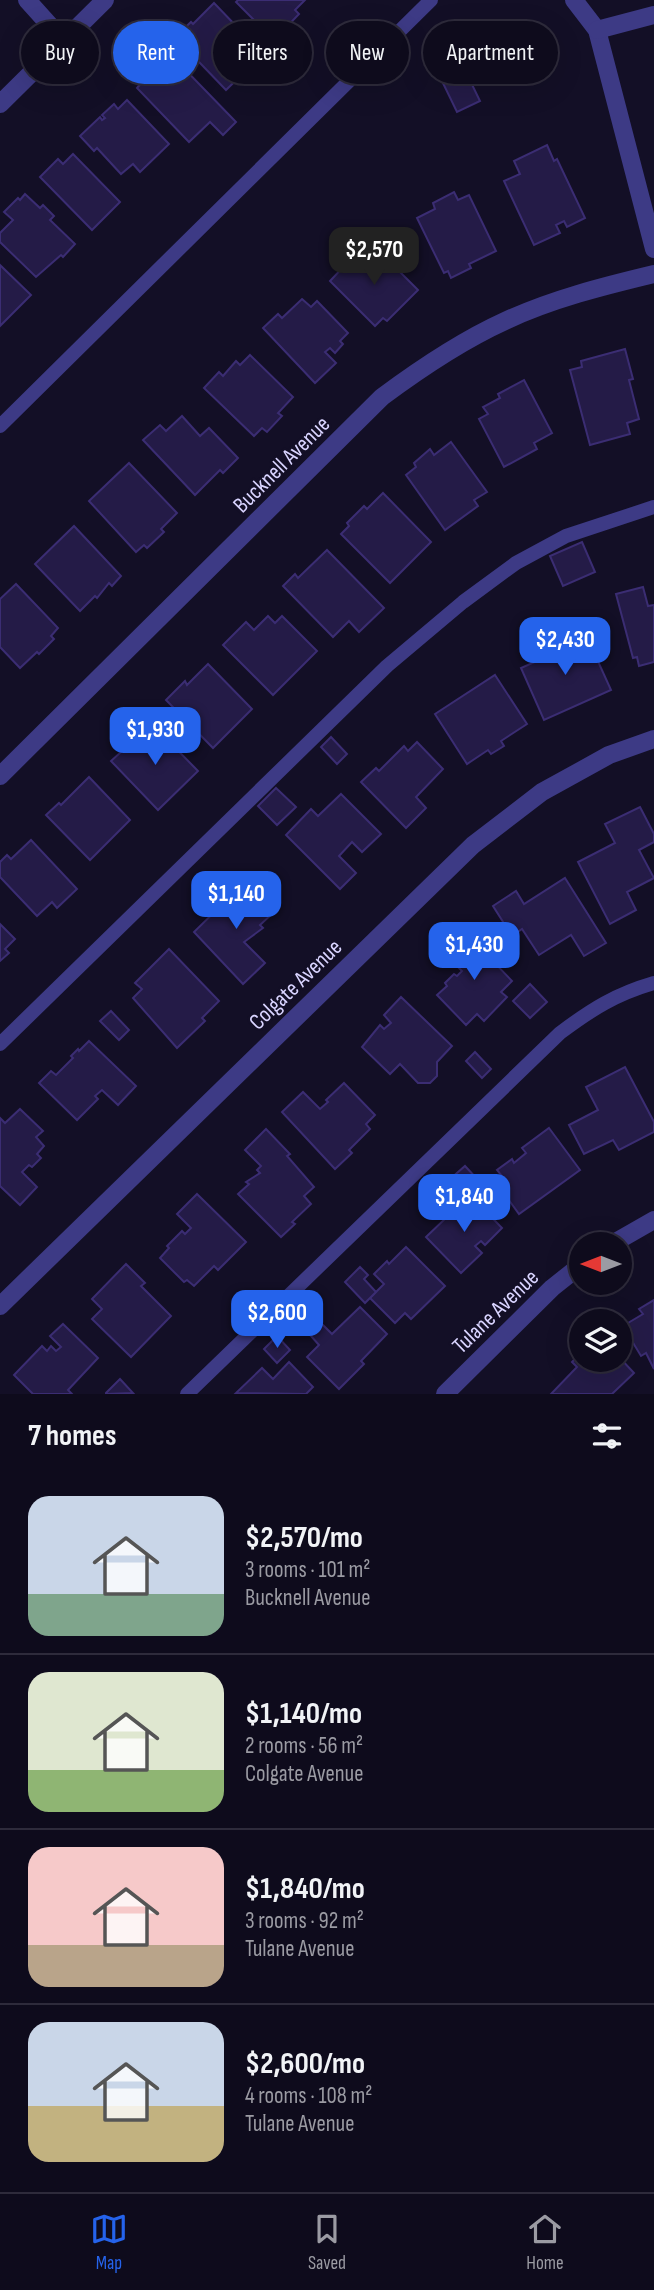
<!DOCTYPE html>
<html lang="en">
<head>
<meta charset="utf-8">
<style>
  body { margin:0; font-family:"Sofia Sans Condensed",sans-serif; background:#1c1929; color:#f1f3f6; height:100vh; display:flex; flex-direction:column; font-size:26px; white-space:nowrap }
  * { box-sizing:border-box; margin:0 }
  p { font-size:23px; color:#9b9ba3 }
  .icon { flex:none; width:38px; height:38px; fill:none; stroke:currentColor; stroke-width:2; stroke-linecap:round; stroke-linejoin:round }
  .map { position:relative; height:1394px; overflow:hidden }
  .details { display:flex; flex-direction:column; background:#0e0b1c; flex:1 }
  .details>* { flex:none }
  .banner { position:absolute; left:21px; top:21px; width:612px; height:63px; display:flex; gap:14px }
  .needle { width:46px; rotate:270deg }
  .tools { position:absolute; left:569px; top:1232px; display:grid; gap:14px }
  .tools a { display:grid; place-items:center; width:63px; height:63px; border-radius:50%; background:#0e0b1c; box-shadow:0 7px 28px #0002,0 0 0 2px #2e2b3b; font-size:35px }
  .price { position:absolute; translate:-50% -60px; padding:0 16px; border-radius:14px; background:#2563eb; color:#fff; font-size:23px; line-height:46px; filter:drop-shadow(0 2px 4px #0008) }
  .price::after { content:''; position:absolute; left:50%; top:42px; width:21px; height:16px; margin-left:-10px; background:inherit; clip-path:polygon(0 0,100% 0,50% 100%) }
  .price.current { background:#222; color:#fff }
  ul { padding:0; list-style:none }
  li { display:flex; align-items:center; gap:21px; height:175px; padding:0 28px }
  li+li { border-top:2px solid #2e2b3b }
  li span { display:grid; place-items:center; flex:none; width:196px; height:140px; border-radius:21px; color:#555 }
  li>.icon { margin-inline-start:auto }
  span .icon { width:84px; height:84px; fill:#fffc; stroke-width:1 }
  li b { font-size:30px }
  h2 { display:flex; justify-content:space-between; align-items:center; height:84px; padding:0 28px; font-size:30px }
  .tag { padding:0 24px; border-radius:32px; background:#0e0b1c; box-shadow:0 7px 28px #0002,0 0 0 2px #2e2b3b; font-size:24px; line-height:63px }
  .tag.current { background:#2563eb; color:#fff }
  .menu { display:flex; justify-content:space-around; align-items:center; height:98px; border-top:2px solid #2e2b3b; background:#0e0b1c; font-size:19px; color:#9b9ba3 }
  .menu a { display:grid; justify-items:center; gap:4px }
  .menu .current { color:#2563eb }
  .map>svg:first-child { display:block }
</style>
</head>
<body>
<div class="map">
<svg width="654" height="1394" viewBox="0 0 654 1394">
  <rect width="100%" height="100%" fill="#130f26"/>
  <!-- building -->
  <g fill="#241b47" stroke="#3b2d73" stroke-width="2">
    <polygon points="238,0 305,0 295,10 299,14 274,40 236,2"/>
    <polygon points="214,3 263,54 226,90 175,37 191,22 193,24"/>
    <polygon points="171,55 236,122 223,135 210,122 189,142 137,88 142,82 138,78 151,66 155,70"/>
    <polygon points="463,66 480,101 457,112 440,77"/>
    <polygon points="127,100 169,144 140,172 133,164 121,174 97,148 94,151 80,136 100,117 102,120 105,118 102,115 114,104 118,109"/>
    <polygon points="547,145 554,161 557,159 585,218 567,227 564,221 556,225 560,233 534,245 504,181 520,174 514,161"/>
    <polygon points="73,154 120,202 92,230 40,177 58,159 63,164"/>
    <polygon points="454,192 458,200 469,195 496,251 469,264 471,268 451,278 448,271 444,273 417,218 435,209 433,203"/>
    <polygon points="25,194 40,208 43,205 54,216 50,220 75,244 63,257 61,255 36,277 0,242 0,233 13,220 4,212 18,198 20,200"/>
    <polygon points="376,248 418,290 387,321 383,318 375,326 330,281 347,263 351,266 362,254 366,258"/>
    <polygon points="0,265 31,295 0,326"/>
    <polygon points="302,299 311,307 317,301 348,333 340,341 343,344 335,353 330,348 325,352 336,363 315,383 263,328 278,314 282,318"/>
    <polygon points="625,349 633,379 629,380 639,419 627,423 630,434 590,445 570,370 582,367 581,361"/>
    <polygon points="250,355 293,397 278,413 282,416 267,432 262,428 254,436 204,388 219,372 223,376 236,361 240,365"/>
    <polygon points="524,380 552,433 534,443 537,449 504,467 479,419 488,414 483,407 500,398 498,394"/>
    <polygon points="182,416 200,436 209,428 238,458 223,473 220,470 195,495 143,440 160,425 166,431"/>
    <polygon points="451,442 487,492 474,500 478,506 445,530 406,475 416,467 414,463 430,449 434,455"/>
    <polygon points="129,463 177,513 161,529 164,532 147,548 144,545 136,552 89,501"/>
    <polygon points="383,493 431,542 390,583 341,534 349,526 347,523 364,506 367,509"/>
    <polygon points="74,526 121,576 112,586 109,583 97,598 95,596 80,611 35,564"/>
    <polygon points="582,542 595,572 563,586 550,556"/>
    <polygon points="327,550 384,608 359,632 349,621 333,637 283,586 295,574 298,578"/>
    <polygon points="16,584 58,628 51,636 54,639 39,654 37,652 20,668 0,647 0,599"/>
    <polygon points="643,587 648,606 654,605 654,662 639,666 637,657 633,658 616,594"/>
    <polygon points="268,616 275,623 282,616 317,651 273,695 223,645 246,622 254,630"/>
    <polygon points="558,637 563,648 587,637 611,690 544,720 521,668 546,657 541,645"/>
    <polygon points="208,664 252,709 213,748 166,700 185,681 187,685"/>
    <polygon points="495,675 527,724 501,741 504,746 491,754 488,750 467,764 435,714"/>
    <polygon points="152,724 198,771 158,810 111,761"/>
    <polygon points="331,737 347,754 337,764 321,747"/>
    <polygon points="417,742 443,769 416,797 426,808 406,828 361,782 376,768 379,771 404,746 408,751"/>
    <polygon points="89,777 130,820 90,860 46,815 59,803 61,805"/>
    <polygon points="276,788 296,807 277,825 258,806"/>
    <polygon points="341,794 381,834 362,852 352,842 339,856 356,873 340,889 286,835 311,809 318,816"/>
    <polygon points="640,807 654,834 654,842 639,850 654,878 627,892 636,910 610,924 578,862 615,843 605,824"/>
    <polygon points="31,840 77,889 57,908 52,902 37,916 0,877 0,862 7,855 11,859"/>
    <polygon points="238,877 273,913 260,925 263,928 244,942 265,963 243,984 194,932 234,893 228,887"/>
    <polygon points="565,878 606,943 584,956 571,935 539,955 522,929 512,936 493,906 516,891 524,904"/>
    <polygon points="0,924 15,939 5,949 9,953 0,961"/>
    <polygon points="466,933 512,981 501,992 507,997 484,1021 477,1014 466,1025 437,995 447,986 445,983 454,974 457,976 462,971 445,954"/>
    <polygon points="169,949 219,1001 202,1018 205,1021 177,1048 133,998 142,989 135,983"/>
    <polygon points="530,984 547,1002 530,1018 513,1001"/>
    <polygon points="401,997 452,1046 437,1062 437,1076 430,1083 418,1083 400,1064 390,1074 362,1047 380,1025 384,1029 391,1023 384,1015"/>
    <polygon points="111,1011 129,1030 119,1040 100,1021"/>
    <polygon points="89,1041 136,1086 118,1105 102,1090 95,1096 98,1099 77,1120 39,1083 51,1071 56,1075 73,1058 71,1056 78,1049 79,1051"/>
    <polygon points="475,1052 491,1069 482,1078 466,1061"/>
    <polygon points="625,1067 654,1122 654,1132 619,1150 613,1140 584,1154 569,1125 598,1110 586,1087"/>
    <polygon points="344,1083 375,1115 366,1124 370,1129 349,1150 352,1153 335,1169 282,1112 303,1092 320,1109 328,1102 326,1100"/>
    <polygon points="20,1109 43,1131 36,1137 44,1146 37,1154 41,1158 32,1167 29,1165 22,1172 37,1187 20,1205 0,1186 0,1118 5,1123"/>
    <polygon points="549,1128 580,1170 519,1214 495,1181 502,1176 497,1170 512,1159 514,1163 526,1153 522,1148"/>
    <polygon points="266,1129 290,1154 287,1156 314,1187 304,1196 311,1204 292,1222 295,1224 281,1237 238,1194 249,1184 246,1182 260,1173 257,1170 261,1166 245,1150"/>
    <polygon points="465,1166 479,1181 456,1203 441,1187"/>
    <polygon points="197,1194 246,1242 218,1270 214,1266 194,1286 187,1280 184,1282 160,1258 169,1248 167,1246 182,1231 185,1234 191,1228 177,1214"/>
    <polygon points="470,1195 502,1228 485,1245 481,1241 475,1246 482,1253 461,1273 426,1237"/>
    <polygon points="406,1247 445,1286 411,1319 405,1313 395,1323 370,1298 384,1284 374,1274 387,1261 389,1264"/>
    <polygon points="126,1264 145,1283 141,1286 171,1316 131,1357 92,1319 102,1309 92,1299"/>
    <polygon points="360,1267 368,1275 364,1279 376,1292 365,1303 345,1282"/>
    <polygon points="654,1300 654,1369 646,1353 641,1356 623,1326 643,1314 639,1309"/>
    <polygon points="360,1307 387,1334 361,1361 364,1364 339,1389 307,1357 319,1345 311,1336 322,1324 332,1334"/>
    <polygon points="63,1324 98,1358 68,1390 72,1394 33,1394 14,1375 42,1346 47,1351 51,1346 56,1351 61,1347 50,1336"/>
    <polygon points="277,1336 290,1350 277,1363 264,1349"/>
    <polygon points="579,1355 584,1360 620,1358 634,1373 612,1394 551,1394 577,1367 572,1362"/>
    <polygon points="289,1362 313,1387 306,1394 236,1393 262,1368 273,1379"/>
    <polygon points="120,1379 133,1393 106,1394 106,1393"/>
  </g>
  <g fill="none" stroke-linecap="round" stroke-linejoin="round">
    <!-- lane -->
    <g stroke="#3d3a85" stroke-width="14">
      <polyline points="0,426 431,0"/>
      <polyline points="0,1044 387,666 463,602 516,563 566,536 654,507"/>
      <path d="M187,1394L560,1033C592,1009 616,994 654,983"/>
    </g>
    <!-- street -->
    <g stroke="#3d3a85" stroke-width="18">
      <polyline points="27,0 63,40"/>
      <polyline points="574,0 597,30 654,249"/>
      <polyline points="597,30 654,15"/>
      <polyline points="0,104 105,0"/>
      <path d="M0,776L382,397C421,368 461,341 505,321C552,299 604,286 654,274"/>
      <polyline points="612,1244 654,1220"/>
      <polyline points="0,1306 473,845 542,792 609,755 654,739"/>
      <polyline points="445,1394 552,1288 581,1265"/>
    </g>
  </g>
  <g text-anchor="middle" stroke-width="5" stroke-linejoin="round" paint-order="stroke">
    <!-- street labels -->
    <g font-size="23" fill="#d9d4ff" stroke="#130f26">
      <text transform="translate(281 464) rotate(-45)" y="8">Bucknell Avenue</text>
      <text transform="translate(295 984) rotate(-44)" y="8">Colgate Avenue</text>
      <text transform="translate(495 1311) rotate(-44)" y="8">Tulane Avenue</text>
    </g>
  </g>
</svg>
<div class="tools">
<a><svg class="needle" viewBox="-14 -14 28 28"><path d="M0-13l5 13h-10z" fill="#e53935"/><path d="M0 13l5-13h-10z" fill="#9b9ba3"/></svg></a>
<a><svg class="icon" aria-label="layers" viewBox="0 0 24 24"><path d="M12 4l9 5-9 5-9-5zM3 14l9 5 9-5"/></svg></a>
</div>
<b class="price current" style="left:374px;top:287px">$2,570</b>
<b class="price" style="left:565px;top:677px">$2,430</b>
<b class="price" style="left:155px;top:767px">$1,930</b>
<b class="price" style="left:236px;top:931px">$1,140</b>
<b class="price" style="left:474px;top:982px">$1,430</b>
<b class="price" style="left:464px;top:1234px">$1,840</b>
<b class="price" style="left:277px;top:1350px">$2,600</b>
<div class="banner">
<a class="tag">Buy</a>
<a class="tag current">Rent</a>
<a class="tag">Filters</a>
<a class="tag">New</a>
<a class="tag">Apartment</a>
</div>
</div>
<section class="details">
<h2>7 homes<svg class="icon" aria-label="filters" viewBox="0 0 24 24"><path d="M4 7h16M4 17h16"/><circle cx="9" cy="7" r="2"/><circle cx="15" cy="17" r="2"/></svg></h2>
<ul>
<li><span style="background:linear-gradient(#c9d6e8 70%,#7fa58c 0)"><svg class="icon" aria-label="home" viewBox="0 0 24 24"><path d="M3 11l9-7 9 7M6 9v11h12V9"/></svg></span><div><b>$2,570/mo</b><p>3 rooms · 101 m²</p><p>Bucknell Avenue</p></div></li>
<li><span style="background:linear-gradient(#dfe7d0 70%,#8fb573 0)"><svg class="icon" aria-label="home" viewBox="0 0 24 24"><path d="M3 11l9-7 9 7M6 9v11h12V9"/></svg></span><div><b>$1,140/mo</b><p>2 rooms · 56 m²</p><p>Colgate Avenue</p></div></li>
<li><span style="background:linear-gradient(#f6c9c9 70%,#b9a48a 0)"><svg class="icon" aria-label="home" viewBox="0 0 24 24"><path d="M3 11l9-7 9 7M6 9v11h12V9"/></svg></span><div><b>$1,840/mo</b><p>3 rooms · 92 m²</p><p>Tulane Avenue</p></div></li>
<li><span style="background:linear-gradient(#c9d6e8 60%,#c2b280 0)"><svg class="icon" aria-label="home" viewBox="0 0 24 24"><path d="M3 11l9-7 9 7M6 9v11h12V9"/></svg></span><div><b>$2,600/mo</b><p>4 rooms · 108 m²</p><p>Tulane Avenue</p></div></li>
</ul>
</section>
<nav class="menu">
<a class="current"><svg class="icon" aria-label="map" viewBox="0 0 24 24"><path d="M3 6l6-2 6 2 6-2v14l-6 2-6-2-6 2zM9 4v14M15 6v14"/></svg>Map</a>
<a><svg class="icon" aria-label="saved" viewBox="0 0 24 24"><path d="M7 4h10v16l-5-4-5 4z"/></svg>Saved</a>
<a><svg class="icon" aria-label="home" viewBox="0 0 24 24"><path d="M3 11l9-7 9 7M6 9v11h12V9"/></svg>Home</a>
</nav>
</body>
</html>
